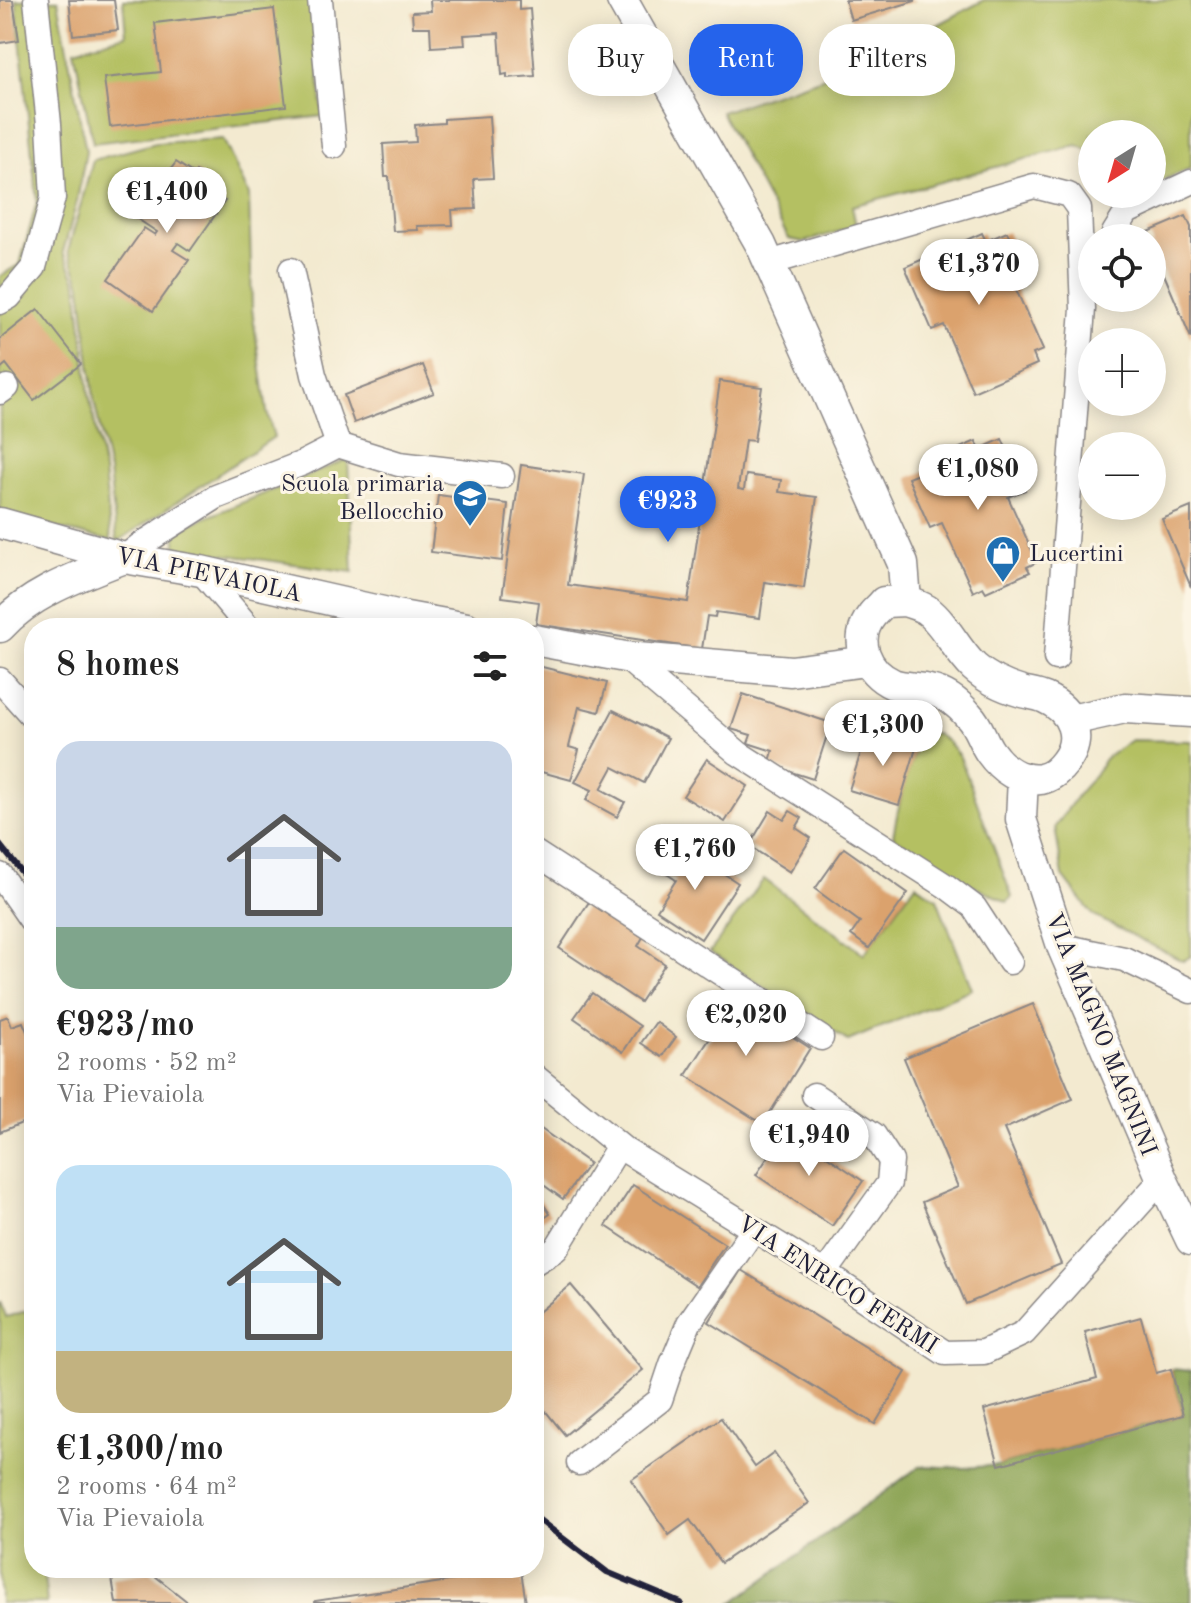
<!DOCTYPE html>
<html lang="en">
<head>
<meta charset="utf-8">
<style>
  body { margin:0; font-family:"Old Standard TT",serif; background:#f2f2f2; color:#222; height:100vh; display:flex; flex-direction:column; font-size:30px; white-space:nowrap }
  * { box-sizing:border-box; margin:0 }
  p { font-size:26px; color:#767676 }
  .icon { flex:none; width:44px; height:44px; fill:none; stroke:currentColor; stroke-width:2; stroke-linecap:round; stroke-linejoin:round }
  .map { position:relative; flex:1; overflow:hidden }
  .sheet { position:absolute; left:24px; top:618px; width:520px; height:960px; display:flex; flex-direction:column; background:#fff; border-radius:32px; box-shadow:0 4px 20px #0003 }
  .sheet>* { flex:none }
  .top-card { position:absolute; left:568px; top:24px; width:502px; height:72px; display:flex; gap:16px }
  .needle { width:52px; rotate:217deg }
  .tools { position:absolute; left:1078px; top:120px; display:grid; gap:16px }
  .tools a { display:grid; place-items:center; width:88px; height:88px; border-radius:50%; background:#fff; box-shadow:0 4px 20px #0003; font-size:40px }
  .price { position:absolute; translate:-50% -68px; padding:0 18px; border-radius:28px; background:#fff; color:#222; font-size:26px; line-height:52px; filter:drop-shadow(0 2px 4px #0008) }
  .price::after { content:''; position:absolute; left:50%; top:48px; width:24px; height:18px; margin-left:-12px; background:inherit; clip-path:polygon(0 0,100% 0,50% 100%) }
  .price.current { background:#2563eb; color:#fff }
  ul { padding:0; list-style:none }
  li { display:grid; align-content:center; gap:16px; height:424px; padding:0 32px }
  li span { display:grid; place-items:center; height:248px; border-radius:24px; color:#555 }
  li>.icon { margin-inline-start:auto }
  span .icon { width:144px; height:144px; fill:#fffc; stroke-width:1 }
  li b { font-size:34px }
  h2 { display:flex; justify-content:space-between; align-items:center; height:96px; padding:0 32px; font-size:34px }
  .pill { padding:0 28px; border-radius:32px; background:#fff; box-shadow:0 4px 20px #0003; font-size:28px; line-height:72px }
  .pill.current { background:#2563eb; color:#fff }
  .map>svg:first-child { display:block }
</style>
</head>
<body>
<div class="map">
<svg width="1191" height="1603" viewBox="0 0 1191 1603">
  <rect width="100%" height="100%" fill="#fcf5e5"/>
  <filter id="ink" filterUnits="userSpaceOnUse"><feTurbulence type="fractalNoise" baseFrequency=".0125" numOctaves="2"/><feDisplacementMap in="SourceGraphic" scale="16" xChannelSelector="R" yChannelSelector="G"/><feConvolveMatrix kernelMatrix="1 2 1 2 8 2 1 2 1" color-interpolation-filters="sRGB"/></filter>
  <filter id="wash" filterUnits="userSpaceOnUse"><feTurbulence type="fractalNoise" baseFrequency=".006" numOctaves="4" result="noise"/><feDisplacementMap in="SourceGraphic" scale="32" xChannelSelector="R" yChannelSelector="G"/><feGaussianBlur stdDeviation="1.8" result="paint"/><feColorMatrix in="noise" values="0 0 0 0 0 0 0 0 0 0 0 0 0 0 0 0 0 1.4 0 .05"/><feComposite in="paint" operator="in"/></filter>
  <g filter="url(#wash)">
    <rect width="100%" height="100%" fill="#f3ead0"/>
    <!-- green -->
    <g fill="#b4c062" stroke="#6b714e" stroke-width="2">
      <polygon points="16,0 58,0 86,151 77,201 63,252 77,283 89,394 104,471 111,541 0,515 0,276 20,264 37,202"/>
      <polygon points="123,0 311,0 323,116 93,143 74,49 126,35"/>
      <polygon points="984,0 1191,0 1191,168 1152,185 1152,134 1092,134 1092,152 1077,145 852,206 856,226 804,242 789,239 721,112 867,63"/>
      <polygon points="223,139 249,195 252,309 267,412 274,437 117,542 109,472 94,400 81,285 68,251 93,160 156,143"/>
      <polygon points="348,459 353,572 176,548 176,530"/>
      <path d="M935,733L947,741L960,757L1012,897L1007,902L954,876L893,836C899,802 908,766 922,734Z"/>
      <polygon points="1131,740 1191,741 1191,956 1183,961 1094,916 1063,876 1055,827 1079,793 1095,775 1105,759"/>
      <polygon points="764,879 864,954 916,884 937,899 972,989 848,1041 710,952"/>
      <polygon points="0,1302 6,1317 30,1310 34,1317 34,1568 43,1568 47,1603 0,1603"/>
    </g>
    <!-- forest -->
    <polygon fill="#8fa658" stroke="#58644a" stroke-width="2" points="1171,1369 1191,1371 1191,1603 732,1603 920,1466 965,1468 999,1465 1183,1415"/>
    <g id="blocks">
      <!-- building -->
      <g fill="#dba26d">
        <polygon points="0,0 13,0 19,40 0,43"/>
        <polygon points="69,0 114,0 118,30 73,35"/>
        <polygon points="430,0 519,0 519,10 530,9 535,76 507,78 507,74 502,75 499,33 464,35 465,45 431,47 430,27 413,27 412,12 431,11"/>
        <polygon points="845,0 915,0 915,1 851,20"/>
        <polygon points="274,9 286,106 110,127 104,78 161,72 155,23"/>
        <polygon points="489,116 493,178 474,179 476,209 452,210 453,225 417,226 418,230 393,231 389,177 385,177 383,144 416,142 415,125 444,123 444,119"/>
        <polygon points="176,162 194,174 196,171 218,187 214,193 225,201 190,251 178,243 173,250 189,260 153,311 108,279 144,228 155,235 157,232 136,218"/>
        <polygon points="1186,216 1191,227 1191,338 1152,246 1152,238 1149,238 1146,233"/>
        <polygon points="1007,232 1028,279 1014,285 1043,350 1033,354 1037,364 973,392 944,325 932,330 905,267 982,233 986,241"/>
        <polygon points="38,309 81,364 34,400 6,364 0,369 0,339"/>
        <polygon points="423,365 434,393 354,423 344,395"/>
        <polygon points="720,381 762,387 754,441 745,440 738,489 744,490 746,475 781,480 779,492 817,497 804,588 765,582 760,618 716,612 715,617 707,616 702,649 536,624 539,602 502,597 521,465 584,474 568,585 688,602"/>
        <polygon points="1002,439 1025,490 1008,497 1037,562 1027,567 1030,572 986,592 983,587 973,592 942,523 930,528 908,478 933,468 930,461 976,441 980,449"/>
        <polygon points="438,495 508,504 502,561 431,552"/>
        <polygon points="1191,507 1191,587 1162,519"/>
        <polygon points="534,665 607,683 599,712 579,707 569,747 579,750 571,780 534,770"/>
        <polygon points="743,694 831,723 813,779 769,765 773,751 748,743 751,735 731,729"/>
        <polygon points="613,710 668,738 644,783 613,767 601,789 625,802 617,817 586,800 592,790 575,782"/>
        <polygon points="868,730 917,745 899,805 849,790"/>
        <polygon points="707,759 748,786 725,822 683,796"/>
        <polygon points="770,811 784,820 790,811 802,818 796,828 811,838 790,872 749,846"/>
        <polygon points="679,844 738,883 701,939 657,910 676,880 662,871"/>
        <polygon points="844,848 908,893 869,948 851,935 860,922 815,889"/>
        <polygon points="589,902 643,937 638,946 665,964 640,1002 559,948"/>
        <polygon points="721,991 810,1048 763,1124 686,1075 714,1032 700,1024"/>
        <polygon points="592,993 640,1026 623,1052 574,1018"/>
        <polygon points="1033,1004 1073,1099 1004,1129 1061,1264 966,1304 922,1202 958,1187 904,1058"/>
        <polygon points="8,1016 12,1026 23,1022 34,1048 34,1118 0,1132 0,1019"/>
        <polygon points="656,1022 676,1037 662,1057 641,1043"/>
        <polygon points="534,1124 589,1163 563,1199 534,1178"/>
        <polygon points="787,1129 863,1181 832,1226 756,1175"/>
        <polygon points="633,1185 725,1244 697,1286 606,1226"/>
        <polygon points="534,1190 550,1214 534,1225"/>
        <polygon points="741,1270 906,1372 875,1424 709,1322"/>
        <polygon points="571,1285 643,1370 565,1435 534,1397 534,1316"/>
        <polygon points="1141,1317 1156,1373 1171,1369 1183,1415 999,1465 984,1410 1097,1379 1085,1332"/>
        <polygon points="721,1418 755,1467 774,1453 809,1503 721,1563 690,1520 669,1535 631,1480"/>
        <polygon points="521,1571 526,1603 315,1603 315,1601 435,1583"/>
        <polygon points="150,1572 189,1603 116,1603 112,1578"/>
      </g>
    </g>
  </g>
  <g filter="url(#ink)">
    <use href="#blocks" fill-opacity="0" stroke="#8a8686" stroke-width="2"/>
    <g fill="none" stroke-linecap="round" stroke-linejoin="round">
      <!-- minor casing -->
      <g stroke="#8a8686" stroke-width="27">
        <g id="minor">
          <polyline points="320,0 334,146"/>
          <polyline points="1115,238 1114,233 1127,212 1191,182"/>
          <polyline points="769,263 1034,186 1069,195 1079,209 1083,309 1056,658"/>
          <polyline points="291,270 314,375 338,445"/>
          <polyline points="0,302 9,297 34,267 53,198 49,124 36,0"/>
          <polyline points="0,392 7,387"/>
          <polyline points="124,558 139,546 216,497 303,463 338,445 399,464 502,476"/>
          <polyline points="201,571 249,628"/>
          <polyline points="625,657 738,753 946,886 974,907 1010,962"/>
          <polyline points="0,680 34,718"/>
          <polyline points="534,852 821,1038"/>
          <polyline points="0,875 34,924"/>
          <polyline points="1062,946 1124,959 1191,991"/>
          <polyline points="534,1076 626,1151 825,1273 945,1353 984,1352 1024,1333 1162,1179"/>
          <polyline points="814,1095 874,1135 891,1161 889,1183 825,1273"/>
          <polyline points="534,1263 556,1249 619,1146"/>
          <polyline points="579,1463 660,1400 672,1364 689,1323 754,1229"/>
        </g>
      </g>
      <!-- tertiary casing -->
      <g stroke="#8a8686" stroke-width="33">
        <g id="tertiary">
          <polyline points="622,0 761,245 903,564 906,601"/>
          <polyline points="0,523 124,558 201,571 401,616 467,628"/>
          <path d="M906,601C912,604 922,606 928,611C945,624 957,651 974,667C987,679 1005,687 1022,692C1030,694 1038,695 1045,698C1072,710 1084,738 1065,762C1060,769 1051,777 1041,779C1020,782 1002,769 990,752C982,741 979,726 969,716C959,704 945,693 929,690C918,687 904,688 893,684C866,672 852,640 872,615C875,611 880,607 884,602Z"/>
          <path d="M0,627C33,591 80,576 124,558"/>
          <polyline points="534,640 625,657 791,671 867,661"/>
          <polyline points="1071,720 1125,708 1191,712"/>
          <polyline points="1023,778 1021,819 1062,946 1162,1179 1191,1240"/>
        </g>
      </g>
      <!-- minor -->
      <use href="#minor" stroke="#fff" stroke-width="24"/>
      <!-- tertiary -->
      <use href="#tertiary" stroke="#fff" stroke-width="30"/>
      <!-- rail -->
      <g stroke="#22223b" stroke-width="6">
        <polyline points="0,845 34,888"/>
        <polyline points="534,1516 607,1572 681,1603"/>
      </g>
    </g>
  </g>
  <!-- icons -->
  <defs>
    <g id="school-pin" transform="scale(1.8)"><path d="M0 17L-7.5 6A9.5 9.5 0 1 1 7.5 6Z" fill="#1f6fb2" stroke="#fcf5e5"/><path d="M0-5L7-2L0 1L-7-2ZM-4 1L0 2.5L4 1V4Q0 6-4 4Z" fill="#fff"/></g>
    <g id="shop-pin" transform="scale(1.8)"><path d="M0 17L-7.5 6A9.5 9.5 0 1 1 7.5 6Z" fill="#1f6fb2" stroke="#fcf5e5"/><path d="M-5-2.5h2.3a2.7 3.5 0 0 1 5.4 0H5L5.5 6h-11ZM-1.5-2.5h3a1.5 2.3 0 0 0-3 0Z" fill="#fff"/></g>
  </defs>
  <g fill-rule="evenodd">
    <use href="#school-pin" x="470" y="497"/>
    <use href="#shop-pin" x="1003" y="553"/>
  </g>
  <g text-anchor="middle" stroke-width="6" stroke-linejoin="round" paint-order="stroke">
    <!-- poi labels -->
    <g font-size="24" fill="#22223b" stroke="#fcf5e5" text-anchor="end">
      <text x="444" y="491">Scuola primaria<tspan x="444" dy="28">Bellocchio</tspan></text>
      <text x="1029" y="561" text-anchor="start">Lucertini</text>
    </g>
    <!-- street labels -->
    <g font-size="24" fill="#22223b" stroke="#fcf5e5">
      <text transform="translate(209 574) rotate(12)" y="8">VIA PIEVAIOLA</text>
      <text transform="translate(1102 1034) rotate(68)" y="8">VIA MAGNO MAGNINI</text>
      <text transform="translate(838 1284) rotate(33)" y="8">VIA ENRICO FERMI</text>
    </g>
  </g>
</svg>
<div class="tools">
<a><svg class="needle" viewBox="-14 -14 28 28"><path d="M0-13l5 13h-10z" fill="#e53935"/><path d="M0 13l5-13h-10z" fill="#767676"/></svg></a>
<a><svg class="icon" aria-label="locate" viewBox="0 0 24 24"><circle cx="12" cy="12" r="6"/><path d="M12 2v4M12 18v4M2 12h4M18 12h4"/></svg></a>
<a>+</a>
<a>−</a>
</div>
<b class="price" style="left:167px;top:235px">€1,400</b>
<b class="price" style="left:979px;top:307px">€1,370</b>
<b class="price" style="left:978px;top:512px">€1,080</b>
<b class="price current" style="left:668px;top:544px">€923</b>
<b class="price" style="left:883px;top:768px">€1,300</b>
<b class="price" style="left:695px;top:892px">€1,760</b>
<b class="price" style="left:746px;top:1058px">€2,020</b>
<b class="price" style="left:809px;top:1178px">€1,940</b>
<div class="top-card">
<a class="pill">Buy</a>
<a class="pill current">Rent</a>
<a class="pill">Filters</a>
</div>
<section class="sheet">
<h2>8 homes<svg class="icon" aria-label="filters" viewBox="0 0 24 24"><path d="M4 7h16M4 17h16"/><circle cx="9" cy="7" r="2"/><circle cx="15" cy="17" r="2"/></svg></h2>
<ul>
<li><span style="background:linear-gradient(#c9d6e8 75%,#7fa58c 0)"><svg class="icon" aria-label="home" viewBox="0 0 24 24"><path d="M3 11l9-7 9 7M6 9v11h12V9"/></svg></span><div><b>€923/mo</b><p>2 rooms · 52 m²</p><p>Via Pievaiola</p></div></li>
<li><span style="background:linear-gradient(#bfe0f5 75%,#c2b280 0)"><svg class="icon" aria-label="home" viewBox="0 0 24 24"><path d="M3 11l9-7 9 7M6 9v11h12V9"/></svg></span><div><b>€1,300/mo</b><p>2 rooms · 64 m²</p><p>Via Pievaiola</p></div></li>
</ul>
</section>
</div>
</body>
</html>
